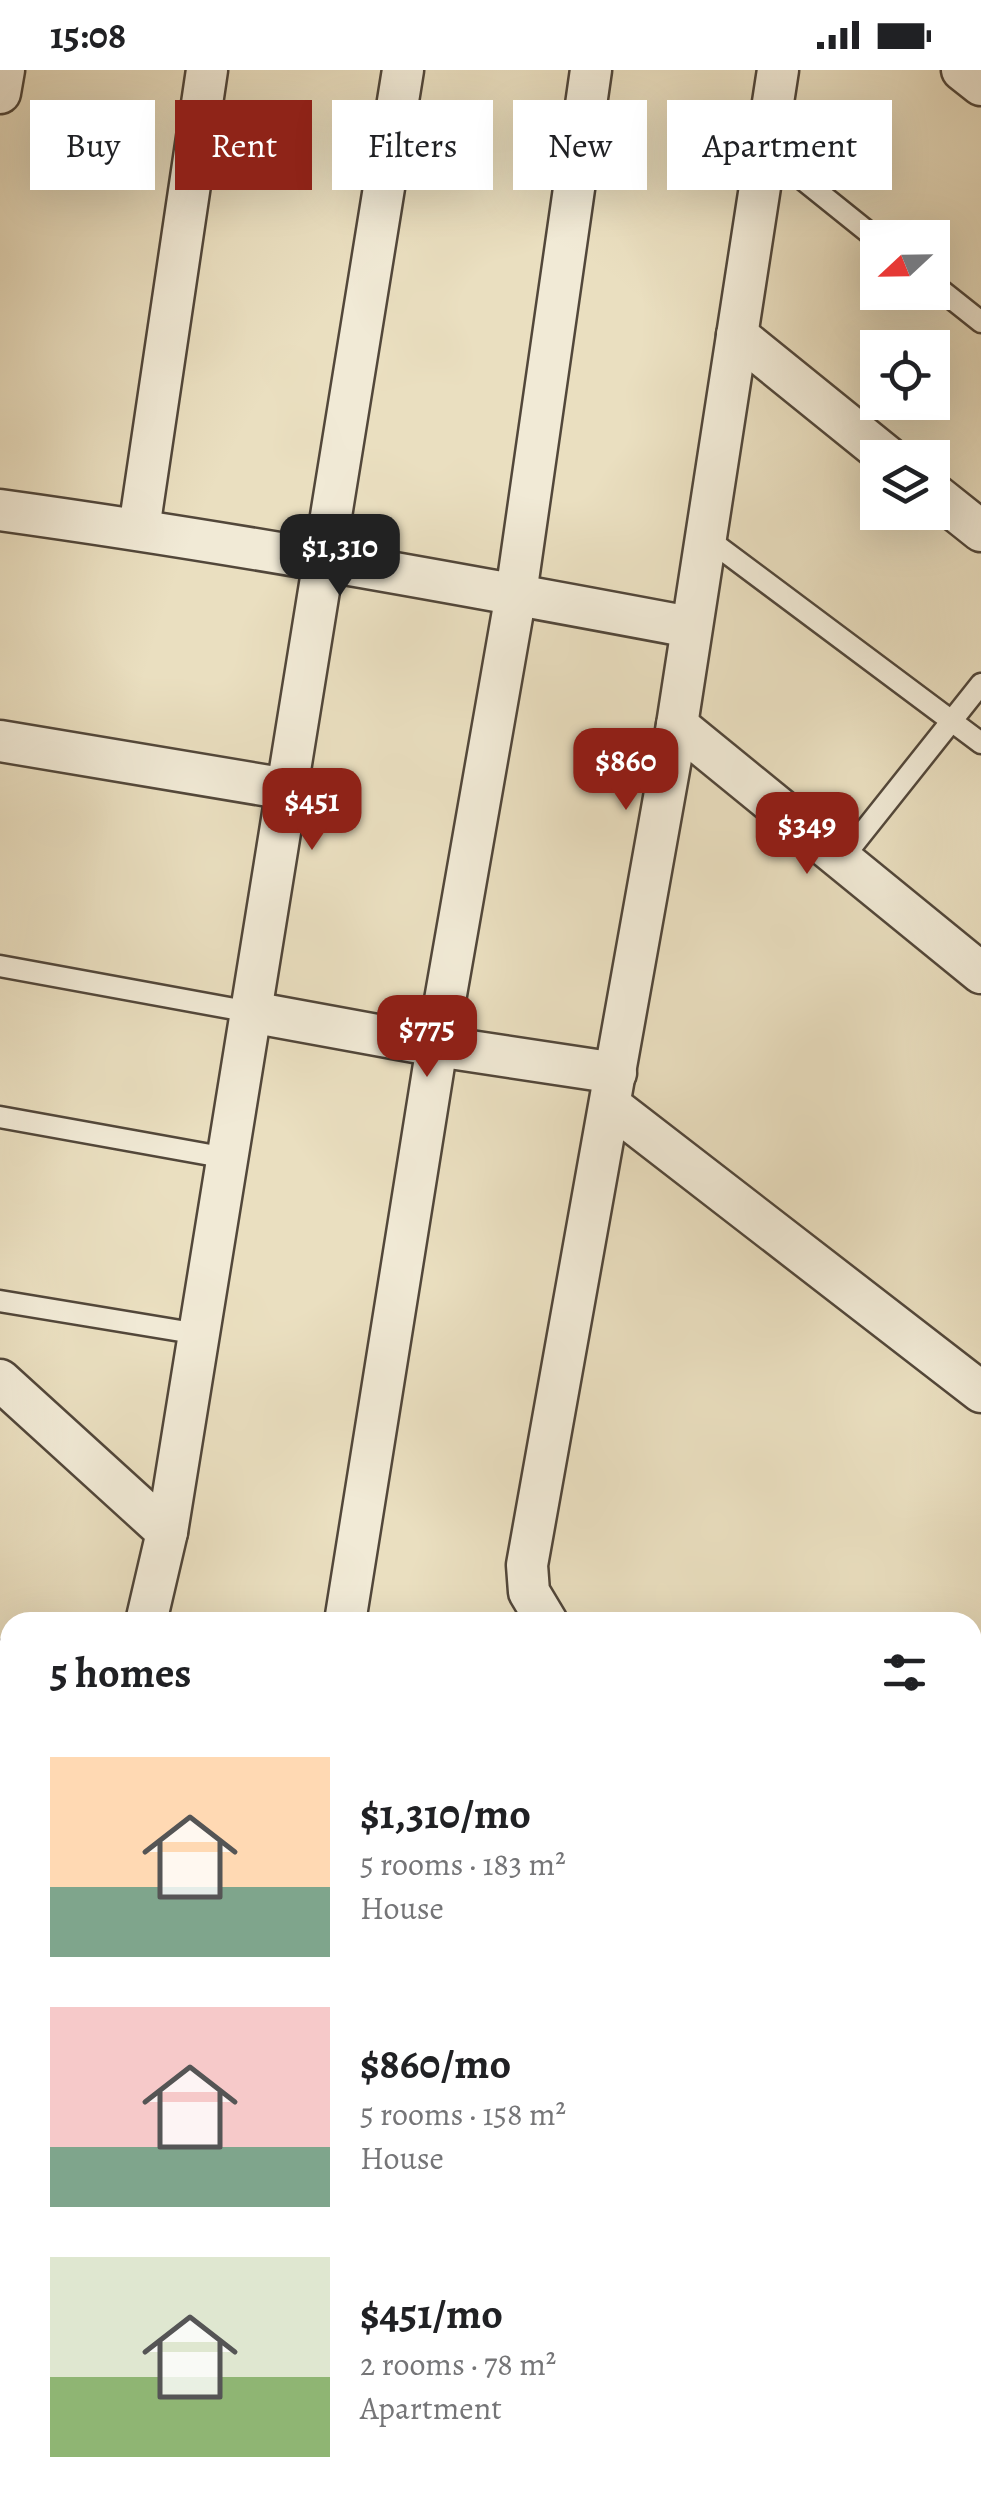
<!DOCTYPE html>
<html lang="en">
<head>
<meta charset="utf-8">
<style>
  body { margin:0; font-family:Alegreya,serif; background:#f6f6f6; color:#202124; height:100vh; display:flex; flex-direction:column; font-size:38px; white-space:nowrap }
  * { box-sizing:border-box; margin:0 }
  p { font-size:32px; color:#757577 }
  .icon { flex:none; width:55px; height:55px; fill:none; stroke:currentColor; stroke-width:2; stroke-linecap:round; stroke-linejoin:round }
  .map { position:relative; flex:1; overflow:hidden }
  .sheet { position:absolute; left:0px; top:1542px; width:982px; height:892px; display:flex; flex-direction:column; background:#fff; border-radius:30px 30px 0 0; box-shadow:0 10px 40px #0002 }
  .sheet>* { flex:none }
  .hud { position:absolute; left:30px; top:30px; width:922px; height:90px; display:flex; gap:20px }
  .needle { width:65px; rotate:248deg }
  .fabs { position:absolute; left:860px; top:150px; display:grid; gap:20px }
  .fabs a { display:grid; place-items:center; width:90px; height:90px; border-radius:0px; background:#fff; box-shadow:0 10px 40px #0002; font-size:50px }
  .price { position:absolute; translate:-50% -85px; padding:0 22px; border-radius:20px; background:#8f2418; color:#fff; font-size:32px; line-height:65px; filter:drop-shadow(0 2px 5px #0008) }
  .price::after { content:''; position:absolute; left:50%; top:60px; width:30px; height:22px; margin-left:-15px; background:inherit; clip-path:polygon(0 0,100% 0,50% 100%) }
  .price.on { background:#222; color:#fff }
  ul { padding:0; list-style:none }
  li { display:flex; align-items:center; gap:30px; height:250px; padding:0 50px }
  li span { display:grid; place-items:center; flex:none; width:280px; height:200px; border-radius:0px; color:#555 }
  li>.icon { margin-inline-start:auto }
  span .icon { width:120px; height:120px; fill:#fffc; stroke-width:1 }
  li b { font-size:42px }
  h2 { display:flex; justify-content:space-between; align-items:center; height:120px; padding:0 50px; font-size:42px }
  .chip { padding:0 35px; border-radius:0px; background:#fff; box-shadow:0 10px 40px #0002; font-size:35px; line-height:90px }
  .chip.on { background:#8f2418; color:#fff }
  .status { display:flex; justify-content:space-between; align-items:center; height:70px; padding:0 50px; background:#fff; direction:ltr }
  .status svg { height:28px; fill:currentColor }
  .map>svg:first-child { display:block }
</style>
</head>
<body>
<div class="status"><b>15:08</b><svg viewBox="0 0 49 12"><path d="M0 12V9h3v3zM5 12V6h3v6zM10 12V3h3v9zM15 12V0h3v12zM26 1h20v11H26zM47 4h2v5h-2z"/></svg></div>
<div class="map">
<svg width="981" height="2433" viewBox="0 0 981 2433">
  <rect width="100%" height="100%" fill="#eadfc0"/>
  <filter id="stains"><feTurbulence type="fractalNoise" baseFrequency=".002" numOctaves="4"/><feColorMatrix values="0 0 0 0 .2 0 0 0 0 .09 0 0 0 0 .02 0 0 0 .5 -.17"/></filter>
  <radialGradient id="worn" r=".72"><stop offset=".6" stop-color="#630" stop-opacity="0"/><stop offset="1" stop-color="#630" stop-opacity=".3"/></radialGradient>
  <!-- green -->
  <polygon fill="#bbc18f" stroke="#6e6a4e" stroke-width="2.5" points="830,2425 915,2425 924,2433 823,2433"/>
  <!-- building -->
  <g fill="#ca8e6c" stroke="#20140d" stroke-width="2.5">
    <polygon points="0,1679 10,1686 10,2012 0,2004"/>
    <polygon points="224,2425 406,2425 400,2433 232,2433"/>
    <polygon points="717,2425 789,2425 781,2433 726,2433"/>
  </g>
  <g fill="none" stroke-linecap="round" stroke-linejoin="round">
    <!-- service casing -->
    <g stroke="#52473a" stroke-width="25">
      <g id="service">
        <polyline points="766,80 878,170"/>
        <polyline points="932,213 981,252"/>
        <polyline points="704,466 981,673"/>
        <polyline points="841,790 981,614"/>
        <polyline points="0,896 251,942"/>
        <polyline points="0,1047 227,1088"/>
        <polyline points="0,1231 199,1264"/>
      </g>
    </g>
    <!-- minor casing -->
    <g stroke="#52473a" stroke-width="45">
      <g id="minor">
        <polyline points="962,0 981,15"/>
        <polyline points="0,23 4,0"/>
        <polyline points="737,265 889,388"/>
        <polyline points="932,422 981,461"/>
        <path d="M0,440C231,472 461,514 690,557"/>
        <polyline points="139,459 207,0"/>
        <polyline points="677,655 981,903"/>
        <polyline points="0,671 287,719"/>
        <polyline points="251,942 437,976 616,1003"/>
        <polyline points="610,1035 981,1322"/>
        <polyline points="0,1310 167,1462"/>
        <polyline points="146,1552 167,1462 403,0"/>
        <polyline points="345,1552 437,976 516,524 591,0"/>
        <polyline points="547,1552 529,1522 527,1495 677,655 778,0"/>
        <polyline points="0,1591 10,1599"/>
        <polyline points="972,1894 981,1900"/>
        <polyline points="972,2137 981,2144"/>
        <polyline points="972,2420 981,2427"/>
      </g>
    </g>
    <!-- service -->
    <use href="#service" stroke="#f1ead6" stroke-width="20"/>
    <!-- minor -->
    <use href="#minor" stroke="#f1ead6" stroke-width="40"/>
  </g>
  <rect width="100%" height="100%" filter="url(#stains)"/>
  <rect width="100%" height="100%" fill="url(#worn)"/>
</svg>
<div class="fabs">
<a><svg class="needle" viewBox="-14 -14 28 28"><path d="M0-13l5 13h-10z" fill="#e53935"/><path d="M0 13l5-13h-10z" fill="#757577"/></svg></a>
<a><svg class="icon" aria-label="locate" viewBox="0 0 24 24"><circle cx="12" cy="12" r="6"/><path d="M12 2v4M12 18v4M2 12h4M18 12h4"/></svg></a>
<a><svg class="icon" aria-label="layers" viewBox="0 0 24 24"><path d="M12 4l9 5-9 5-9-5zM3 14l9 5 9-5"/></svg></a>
</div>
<b class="price on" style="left:340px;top:529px">$1,310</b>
<b class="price" style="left:626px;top:743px">$860</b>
<b class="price" style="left:312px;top:783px">$451</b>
<b class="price" style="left:807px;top:807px">$349</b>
<b class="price" style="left:427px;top:1010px">$775</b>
<div class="hud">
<a class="chip">Buy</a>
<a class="chip on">Rent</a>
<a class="chip">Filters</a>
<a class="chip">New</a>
<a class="chip">Apartment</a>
</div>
<section class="sheet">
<h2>5 homes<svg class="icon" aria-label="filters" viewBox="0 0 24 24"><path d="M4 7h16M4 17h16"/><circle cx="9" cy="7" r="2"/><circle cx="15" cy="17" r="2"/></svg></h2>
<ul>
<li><span style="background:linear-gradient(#ffd9b3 65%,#7fa58c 0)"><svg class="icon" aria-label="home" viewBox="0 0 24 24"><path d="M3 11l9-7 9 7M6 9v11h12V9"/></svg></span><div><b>$1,310/mo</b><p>5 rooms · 183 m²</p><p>House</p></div></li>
<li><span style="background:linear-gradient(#f6c9c9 70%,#7fa58c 0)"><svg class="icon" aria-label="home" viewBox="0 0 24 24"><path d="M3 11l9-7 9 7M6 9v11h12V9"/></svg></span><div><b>$860/mo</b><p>5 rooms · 158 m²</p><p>House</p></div></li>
<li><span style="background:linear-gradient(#dfe7d0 60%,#8fb573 0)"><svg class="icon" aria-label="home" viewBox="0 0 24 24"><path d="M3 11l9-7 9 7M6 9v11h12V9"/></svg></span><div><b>$451/mo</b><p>2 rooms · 78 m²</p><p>Apartment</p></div></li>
</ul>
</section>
</div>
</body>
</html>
